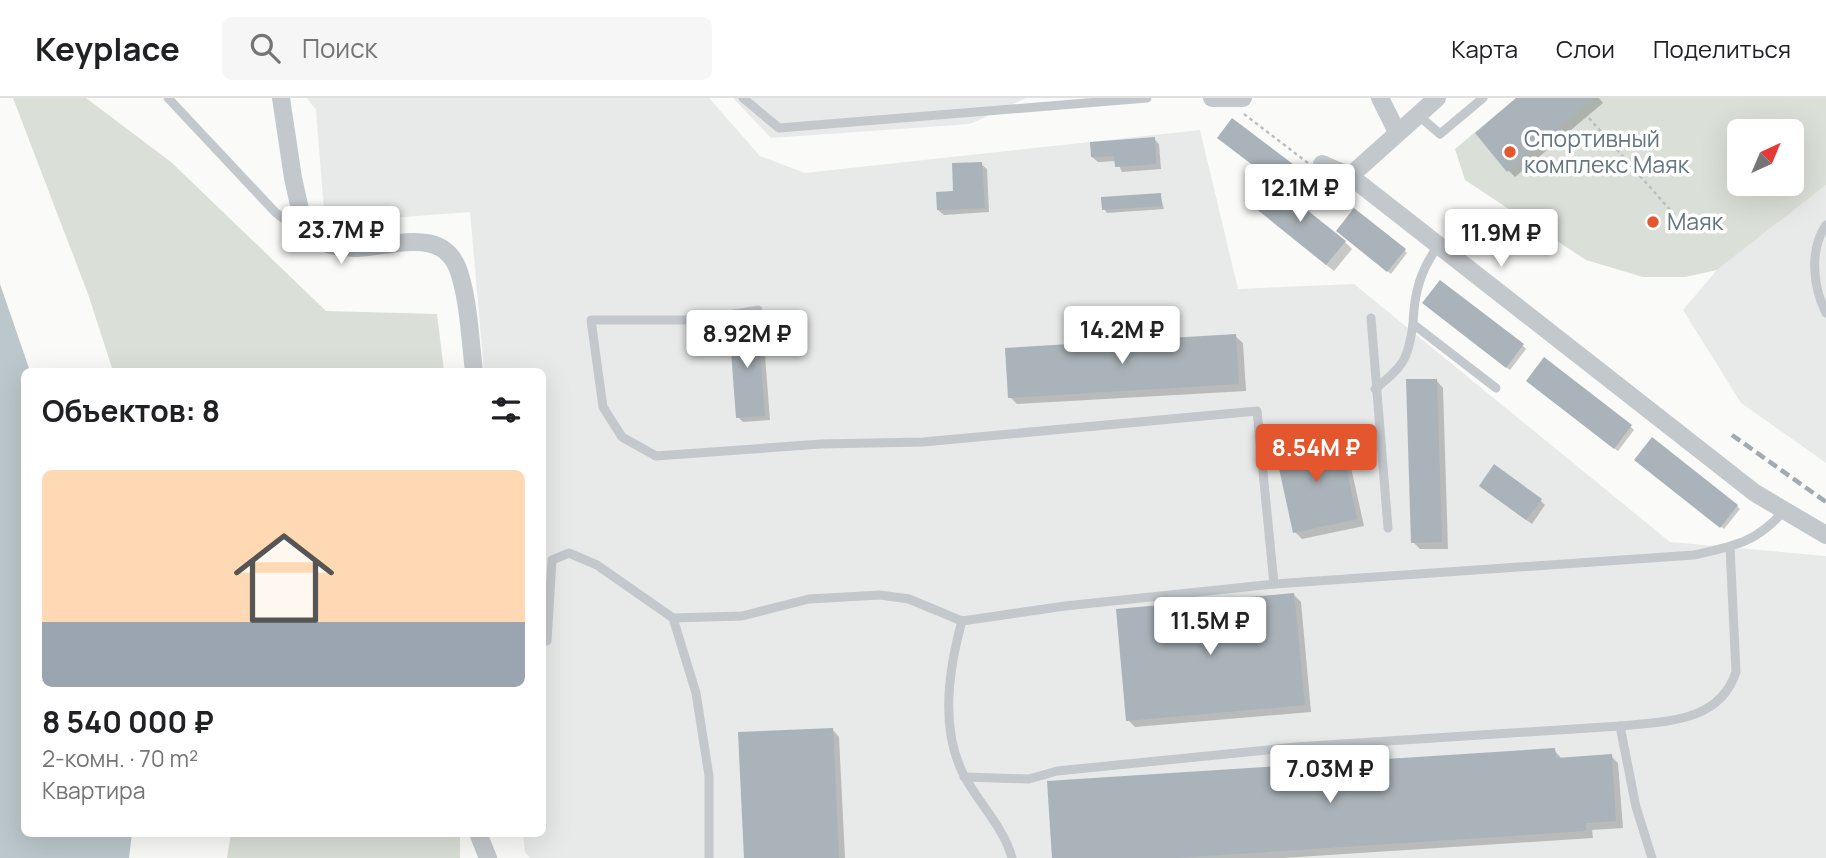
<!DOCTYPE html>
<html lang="ru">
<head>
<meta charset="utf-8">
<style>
  body { margin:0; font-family:Manrope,sans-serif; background:#f6f6f6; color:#202124; height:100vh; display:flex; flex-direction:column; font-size:26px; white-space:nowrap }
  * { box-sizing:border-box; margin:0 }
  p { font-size:23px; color:#757577 }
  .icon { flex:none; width:38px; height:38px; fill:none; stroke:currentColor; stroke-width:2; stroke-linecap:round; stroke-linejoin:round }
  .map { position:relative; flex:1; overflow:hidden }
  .drawer { position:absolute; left:21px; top:270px; width:525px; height:469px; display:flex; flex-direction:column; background:#fff; border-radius:10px; box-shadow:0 7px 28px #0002 }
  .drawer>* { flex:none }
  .needle { width:46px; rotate:44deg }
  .fabs { position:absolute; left:1727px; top:21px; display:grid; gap:14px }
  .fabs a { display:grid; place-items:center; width:77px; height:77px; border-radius:10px; background:#fff; box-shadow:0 7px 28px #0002; font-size:35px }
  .price { position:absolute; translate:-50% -60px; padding:0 16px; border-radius:7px; background:#fff; color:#222; font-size:23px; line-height:46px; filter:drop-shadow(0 2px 4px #0008) }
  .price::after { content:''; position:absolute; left:50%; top:42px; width:21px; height:16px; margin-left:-10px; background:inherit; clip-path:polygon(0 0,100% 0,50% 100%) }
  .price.on { background:#e4572e; color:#fff }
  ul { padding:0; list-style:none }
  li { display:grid; align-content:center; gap:14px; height:371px; padding:0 21px }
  li span { display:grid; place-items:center; height:217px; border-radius:10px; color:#555 }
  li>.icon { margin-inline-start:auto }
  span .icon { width:126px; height:126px; fill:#fffc; stroke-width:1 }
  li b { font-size:30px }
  h2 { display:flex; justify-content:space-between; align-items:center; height:84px; padding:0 21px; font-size:30px }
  header { display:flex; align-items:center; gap:42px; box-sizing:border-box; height:98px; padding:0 35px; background:#fff; border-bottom:2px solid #e0e0e0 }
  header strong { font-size:33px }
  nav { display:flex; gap:38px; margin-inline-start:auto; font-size:24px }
  .search { width:490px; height:63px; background:#f6f6f6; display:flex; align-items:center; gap:18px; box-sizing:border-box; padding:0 24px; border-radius:10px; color:#757577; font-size:26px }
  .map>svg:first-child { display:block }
</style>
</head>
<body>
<header>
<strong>Keyplace</strong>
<div class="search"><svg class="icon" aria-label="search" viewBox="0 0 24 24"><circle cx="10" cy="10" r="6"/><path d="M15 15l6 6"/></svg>Поиск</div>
<nav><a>Карта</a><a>Слои</a><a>Поделиться</a></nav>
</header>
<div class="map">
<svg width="1826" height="760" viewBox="0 0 1826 760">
  <rect width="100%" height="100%" fill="#fafaf8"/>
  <!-- built -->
  <g fill="#e8e9e9">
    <polygon points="307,0 709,0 760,58 805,75 1200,32 1238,191 1354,186 1670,444 1826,458 1826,760 530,760 525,754 523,735 542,735 542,273 484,273 470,114 325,125 316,12"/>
    <polygon points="733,0 1026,0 970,26 771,40"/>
    <polygon points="1826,87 1826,365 1741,305 1683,212 1717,172"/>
  </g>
  <!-- green -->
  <g fill="#dadfd7" fill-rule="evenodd">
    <polygon points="13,0 86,0 171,64 326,213 437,216 444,273 113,273 88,196"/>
    <path d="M1516,0H1826V87L1717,172L1685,179H1643L1586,162L1465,82L1455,51ZM1740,33H1792V86H1740Z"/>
    <polygon points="231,735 460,735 460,760 227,760"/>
  </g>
  <!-- water -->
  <polygon fill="#bbc7cb" points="0,186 30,273 24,273 24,735 132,735 129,760 0,760"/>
  <!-- shadow -->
  <g fill="#0003">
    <polygon points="1519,0 1599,0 1603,5 1515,79 1508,72"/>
    <polygon points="1154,41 1159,46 1161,71 1122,74 1117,63 1098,64 1092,59"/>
    <polygon points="1224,45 1301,74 1306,79 1293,97"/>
    <polygon points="981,66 987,71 989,114 944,117 938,112"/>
    <polygon points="1160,97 1164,111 1107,115 1104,111"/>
    <polygon points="1263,116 1345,144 1352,151 1334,173"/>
    <polygon points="1341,136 1404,152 1407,155 1391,176"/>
    <polygon points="1427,208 1523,248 1526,251 1510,272"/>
    <polygon points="758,226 763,231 770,322 743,324 738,319"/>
    <polygon points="1235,238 1243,245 1246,293 1017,306 1010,299"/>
    <polygon points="1436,282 1443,290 1448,451 1420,451 1413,444"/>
    <polygon points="1531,286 1631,329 1634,332 1618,353"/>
    <polygon points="1339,340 1346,347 1364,428 1302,441 1295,434"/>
    <polygon points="1640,365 1737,408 1740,411 1724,431"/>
    <polygon points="1486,393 1540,402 1545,407 1532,426"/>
    <polygon points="1294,497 1301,504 1311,614 1135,629 1128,622"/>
    <polygon points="832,631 839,639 845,760 746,760"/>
    <polygon points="1554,652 1562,661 1611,658 1618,665 1623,730 1592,732 1593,740 1283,760 1054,760"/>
  </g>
  <!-- building -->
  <g fill="#aab3b9">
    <polygon points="1516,0 1594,0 1507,74 1475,35"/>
    <polygon points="1232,20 1302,73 1287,93 1217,40"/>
    <polygon points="1155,39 1156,66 1115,69 1114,58 1091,59 1090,44"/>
    <polygon points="982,64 985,110 937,112 936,94 953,93 952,65"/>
    <polygon points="1273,85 1346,143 1326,167 1254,109"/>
    <polygon points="1161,95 1162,108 1102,112 1101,99"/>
    <polygon points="1354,110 1406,151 1387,174 1336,133"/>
    <polygon points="1440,182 1524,246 1506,270 1422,205"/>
    <polygon points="758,224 765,318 736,320 729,226"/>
    <polygon points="1236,236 1239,286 1008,300 1005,250"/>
    <polygon points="1544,259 1632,327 1614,351 1526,283"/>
    <polygon points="1406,281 1437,281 1442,444 1411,445"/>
    <polygon points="1340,338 1357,421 1293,435 1275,352"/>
    <polygon points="1652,339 1738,407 1720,430 1634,362"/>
    <polygon points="1494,366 1542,401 1526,422 1479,388"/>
    <polygon points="1294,495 1305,607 1126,623 1116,511"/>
    <polygon points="833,630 839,760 744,760 738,634"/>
    <polygon points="1555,650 1556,660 1612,656 1616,723 1586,725 1586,733 1175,760 1052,760 1047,683"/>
  </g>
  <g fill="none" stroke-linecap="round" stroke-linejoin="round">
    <!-- path -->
    <g stroke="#bbbfc2" stroke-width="2.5" stroke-dasharray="3.5 3.5" stroke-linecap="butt">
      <polyline points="1244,16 1308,65"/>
      <polyline points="1589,20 1686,130"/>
    </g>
    <!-- lane -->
    <g stroke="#c3c8cc" stroke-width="9">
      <polyline points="168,0 276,115 305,136"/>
      <polyline points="743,0 779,30 1147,0"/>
      <polyline points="1418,17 1440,36 1483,0"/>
      <path d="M1826,127C1809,152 1813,189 1826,215"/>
      <path d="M1439,147C1420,172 1414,196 1413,226L1496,290"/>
      <path d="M758,212L700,222H591L603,309L622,339L656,358L821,346L923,344L1257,313L1274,486L1694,457C1734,448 1755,445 1783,414"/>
      <polyline points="1371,220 1388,430"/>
      <path d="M1375,291C1403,268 1408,263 1413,226"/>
      <polyline points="673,520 696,595 709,678 709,760"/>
      <polyline points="547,543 552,462 569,455 597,467 673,520 742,518 809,501 880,497 909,501 962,523"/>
      <path d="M1620,628C1666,623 1719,625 1736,574L1730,449"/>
      <polyline points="964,679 1029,681 1057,673 1296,649 1620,628 1636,709 1652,760"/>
      <path d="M1012,760C1004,730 981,708 966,681C939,634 948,573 962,523L1065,508L1274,486"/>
    </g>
    <!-- street -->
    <g stroke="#c3c8cc" stroke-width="18">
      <path d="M281,0L293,80L306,138C323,145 339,151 358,150C395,148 446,127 460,177C469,207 470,241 474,273"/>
      <polyline points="1212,0 1243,0"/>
      <polyline points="1380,0 1397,34"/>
      <polyline points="1322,66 1350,78 1755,395 1826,437"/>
      <polyline points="1350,78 1437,0"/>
      <polyline points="478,735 488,760"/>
    </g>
    <!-- rail -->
    <polyline stroke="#a2aab0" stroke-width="4.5" stroke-dasharray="10 5" stroke-linecap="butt" points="1732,337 1826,404"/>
  </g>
  <!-- markers -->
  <g fill="#e4572e" stroke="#fff" stroke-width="2.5">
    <circle cx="1510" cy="54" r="7"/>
    <circle cx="1653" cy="124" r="7"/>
  </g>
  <g text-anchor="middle" stroke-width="7" stroke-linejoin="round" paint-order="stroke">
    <!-- poi labels -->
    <g font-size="23" fill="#657683" stroke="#fff" text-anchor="start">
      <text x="1524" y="49">Спортивный<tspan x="1524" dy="26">комплекс Маяк</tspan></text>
      <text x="1667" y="132">Маяк</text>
    </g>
  </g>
</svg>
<div class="fabs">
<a><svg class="needle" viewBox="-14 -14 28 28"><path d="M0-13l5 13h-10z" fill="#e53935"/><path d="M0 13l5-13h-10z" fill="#757577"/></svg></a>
</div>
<b class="price" style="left:1300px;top:126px">12.1M ₽</b>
<b class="price" style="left:341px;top:168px">23.7M ₽</b>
<b class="price" style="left:1501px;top:171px">11.9M ₽</b>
<b class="price" style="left:1122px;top:268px">14.2M ₽</b>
<b class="price" style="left:747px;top:272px">8.92M ₽</b>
<b class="price on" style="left:1316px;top:386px">8.54M ₽</b>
<b class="price" style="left:1210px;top:559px">11.5M ₽</b>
<b class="price" style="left:1330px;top:707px">7.03M ₽</b>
<section class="drawer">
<h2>Объектов: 8<svg class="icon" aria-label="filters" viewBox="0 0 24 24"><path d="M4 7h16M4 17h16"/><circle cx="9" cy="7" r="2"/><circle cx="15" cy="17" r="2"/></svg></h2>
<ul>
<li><span style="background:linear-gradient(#ffd9b3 70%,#9aa5b1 0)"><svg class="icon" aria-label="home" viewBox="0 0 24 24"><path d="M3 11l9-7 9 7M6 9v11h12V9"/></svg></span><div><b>8 540 000 ₽</b><p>2-комн. · 70 m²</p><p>Квартира</p></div></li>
</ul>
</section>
</div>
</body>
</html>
